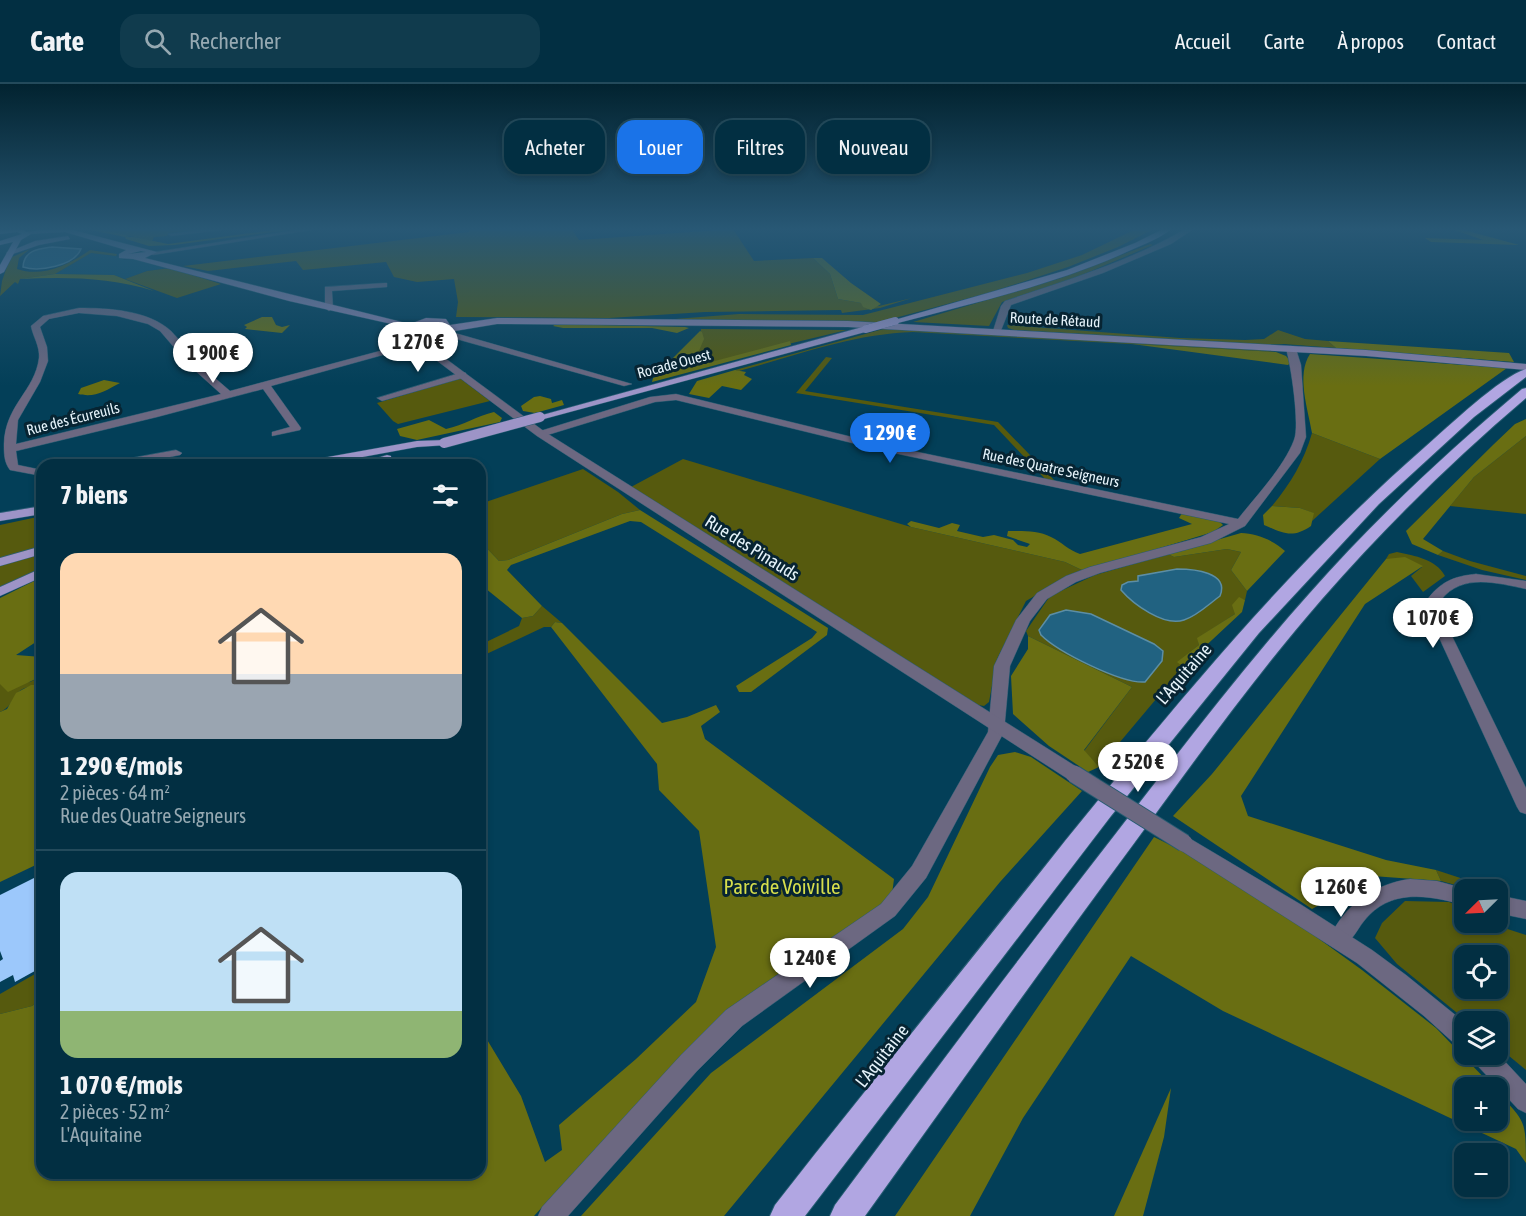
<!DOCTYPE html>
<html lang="fr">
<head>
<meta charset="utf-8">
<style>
  body { margin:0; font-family:"Asap Condensed",sans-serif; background:#103b4d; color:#f1f3f6; height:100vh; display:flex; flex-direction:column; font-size:22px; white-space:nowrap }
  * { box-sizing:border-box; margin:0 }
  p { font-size:20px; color:#96a9b2 }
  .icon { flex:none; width:33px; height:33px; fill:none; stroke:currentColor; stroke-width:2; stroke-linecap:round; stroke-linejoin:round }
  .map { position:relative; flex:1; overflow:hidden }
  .panel { position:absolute; left:36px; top:375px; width:450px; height:720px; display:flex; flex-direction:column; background:#022f42; border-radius:18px; box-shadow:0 3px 9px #0003,0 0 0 2px #234a5b }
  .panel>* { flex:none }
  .hud { position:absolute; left:504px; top:36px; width:570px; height:54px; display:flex; gap:12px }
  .needle { width:39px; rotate:246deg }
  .buttons { position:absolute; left:1454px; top:795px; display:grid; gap:12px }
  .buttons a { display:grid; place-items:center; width:54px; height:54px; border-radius:12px; background:#022f42; box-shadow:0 3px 9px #0003,0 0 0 2px #234a5b; font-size:30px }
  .price { position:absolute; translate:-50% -51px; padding:0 14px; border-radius:21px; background:#fff; color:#222; font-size:20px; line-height:39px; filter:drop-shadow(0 2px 3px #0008) }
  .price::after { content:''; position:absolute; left:50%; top:36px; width:18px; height:14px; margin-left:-9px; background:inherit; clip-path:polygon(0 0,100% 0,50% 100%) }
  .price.current { background:#1a73e8; color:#fff }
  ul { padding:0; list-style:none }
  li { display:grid; align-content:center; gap:12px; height:318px; padding:0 24px }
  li+li { border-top:2px solid #234a5b }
  li span { display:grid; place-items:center; height:186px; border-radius:18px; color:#555 }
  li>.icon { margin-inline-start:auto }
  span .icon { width:108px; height:108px; fill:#fffc; stroke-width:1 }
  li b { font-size:26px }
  h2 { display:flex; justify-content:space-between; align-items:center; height:72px; padding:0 24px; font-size:26px }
  .tag { padding:0 21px; border-radius:18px; background:#022f42; box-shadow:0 3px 9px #0003,0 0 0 2px #234a5b; font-size:21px; line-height:54px }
  .tag.current { background:#1a73e8; color:#fff }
  header { display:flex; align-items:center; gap:36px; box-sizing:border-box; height:84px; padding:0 30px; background:#022f42; border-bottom:2px solid #234a5b }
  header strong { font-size:28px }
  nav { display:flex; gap:33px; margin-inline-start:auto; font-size:21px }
  .search { width:420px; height:54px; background:#103b4d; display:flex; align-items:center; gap:15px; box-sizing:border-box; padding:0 21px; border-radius:18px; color:#96a9b2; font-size:22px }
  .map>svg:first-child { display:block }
</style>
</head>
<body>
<header>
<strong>Carte</strong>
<div class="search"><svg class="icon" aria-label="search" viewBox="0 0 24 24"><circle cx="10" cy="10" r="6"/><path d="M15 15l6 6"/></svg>Rechercher</div>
<nav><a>Accueil</a><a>Carte</a><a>À propos</a><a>Contact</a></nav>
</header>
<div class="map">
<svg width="1526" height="1132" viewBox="0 0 1526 1132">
  <rect width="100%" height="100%" fill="#033f58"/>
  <!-- built -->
  <polygon fill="#094e68" points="91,169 116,172 124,176 136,175 170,184 147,187 125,195 114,191 55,190"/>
  <!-- green -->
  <g fill="#565a0e" fill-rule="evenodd">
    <path d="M110,144C121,144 142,147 151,145L149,144H226L169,149L167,152L154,153L152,157L104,146Z"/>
    <polygon points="469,144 571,144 579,156 733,145 754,177 813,174 830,190 838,215 879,222 912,214 880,224 842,229 841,226 705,228 609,234 456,233 458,218 454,195 417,198 394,193 386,178 303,186 296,177 208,187 183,182 469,148"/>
    <polygon points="1138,144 1156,144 1118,163 1068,183 988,209 880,238 662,236 739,230 863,231 1027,189 1082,171"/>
    <polygon points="1150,160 1153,161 1065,198 1002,218 989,242 913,238 1061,194"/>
    <path d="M30,165L19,174L17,185C43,194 70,180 90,166L117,170L116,172L91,169L55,190L20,195L18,200L15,198L0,212L2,197L10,174Z"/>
    <polygon points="170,184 221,200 177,214 125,195 147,187"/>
    <polygon points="1007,241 1180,254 1245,256 1264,255 1278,246 1305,255 1328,257 1336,264 1428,271 1284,260 1266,261 1014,246 1008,244"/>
    <path d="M887,244L1260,266L1276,268L913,248C852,250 798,271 739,287L735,286Z"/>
    <polygon points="701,245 847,246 691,283 697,274"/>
    <polygon points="826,273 832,274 805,307 998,338 1056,398 1046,396 994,341 796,309"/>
    <polygon points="457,295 461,295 490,317 398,340 393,337 377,319"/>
    <path d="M1312,349L1380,375L1312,437L1313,429L1300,424L1272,422C1291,399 1304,377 1312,349Z"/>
    <polygon points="1526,352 1526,430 1450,422 1474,393"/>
    <polygon points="683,375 911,443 1065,478 1084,487 1069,492 1026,517 997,575 989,618 984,622 978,621 631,403"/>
    <polygon points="583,385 618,408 640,426 622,430 508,476 499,477 480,457 480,420"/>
    <polygon points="42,432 42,485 0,503 0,441"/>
    <polygon points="1227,465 1241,468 1231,486 1247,507 1245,516 1239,514 1235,530 1198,554 1199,561 1178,578 1183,583 1099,683 1084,667 1132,603 1028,552 1026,547 1050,512 1095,491 1168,470 1174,473"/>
    <polygon points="1443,467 1470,477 1526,492 1526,496 1482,486 1438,471"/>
    <path d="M1397,468C1415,472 1436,475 1445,492L1423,508L1411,492L1422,483L1386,475L1389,470Z"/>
    <polygon points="542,522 562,539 555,538 551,543 544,543 480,573 480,561 519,542 522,534 533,532"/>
    <path d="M42,592V601C8,602 19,620 0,628V600L30,598Z"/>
    <polygon points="1436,786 1494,805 1470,805 1441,797"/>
    <path d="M1405,817L1449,818L1464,824V838L1489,839L1526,851V986L1497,962V938L1467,937L1397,880L1375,854L1382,839ZM1464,872H1497V904H1464Z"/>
    <polygon points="42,886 42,915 32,922 0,930 0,910"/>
  </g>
  <!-- forest -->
  <g fill="#696e12">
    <polygon points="81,144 110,144 105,146 130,152 126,153 134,153 168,160 289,144 305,144 174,161 149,162 126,155 125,153"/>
    <polygon points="1455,144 1457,144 1519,161 1431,158 1425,154 1483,156 1454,146"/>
    <polygon points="813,174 822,174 851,199 881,220 871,226 863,223 861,219 838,215 830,190"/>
    <path d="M55,190L114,191L154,207C110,193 65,193 20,195Z"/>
    <polygon points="262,233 272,233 276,241 282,243 290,241 282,249 245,245 247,243 244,241"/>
    <polygon points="556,240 685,243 689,244 677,249 652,244 563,244 553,242"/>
    <polygon points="700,247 702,248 704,255 692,283 790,257 791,261 652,298 653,294 667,289 665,282"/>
    <polygon points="1328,257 1509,269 1514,278 1336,264"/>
    <polygon points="1132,260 1276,268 1286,272 1291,278 1288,281"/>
    <path d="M1310,270L1507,284L1380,375L1312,349C1308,325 1296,291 1310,270Z"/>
    <polygon points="735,286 746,288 744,291 752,295 741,306 722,302 709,314 689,310 697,297"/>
    <path d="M104,296L120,299C105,307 95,314 78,310L81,304Z"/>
    <polygon points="540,312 551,315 552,319 562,316 564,321 535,329 523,327 521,322 534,313"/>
    <path d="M494,328L502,334L500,338L417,356L400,352L397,345L429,336L446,345C464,341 477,332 494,328Z"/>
    <polygon points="1526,335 1526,352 1474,393 1423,455 1443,467 1438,471 1412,460 1406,447 1494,360 1515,340"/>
    <path d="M1272,422L1300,424L1314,429L1311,442C1292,455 1283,449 1264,441L1263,431Z"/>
    <polygon points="640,426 828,544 827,551 751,608 739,608 736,602 812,554 817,548 641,438 630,437 511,481 507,486 542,522 533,532 522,534 480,500 480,457 499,477 508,476 622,430"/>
    <path d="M1182,429L1219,437L1223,441L1213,448L1084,487L1065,478L911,443L907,440L911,437L939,444L952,439L960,441L957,447L983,453L994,451L1013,456L1018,461L1027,463L1030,460L1007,452L1008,447C1022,447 1038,446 1051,453C1062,458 1068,466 1080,470L1192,440L1179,434Z"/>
    <path d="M1241,449C1257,449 1274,457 1285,467L1247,507L1231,486L1241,468L1227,465L1174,473L1168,470Z"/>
    <polygon points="1405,473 1423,482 1365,520 1241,712 1248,732 1386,776 1436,786 1441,797 1372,792 1312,825 1173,732 1212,690 1386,475"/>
    <polygon points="42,493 42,554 16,571 42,573 42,592 8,608 0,600 0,514"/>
    <polygon points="1239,513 1245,516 1242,528 1183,583 1177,578 1199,561 1197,554 1235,530 1232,521"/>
    <polygon points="555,538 562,539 662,639 687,633 716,621 720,628 701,642 705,655 894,795 892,810 880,823 620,1038 534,1132 0,1132 0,930 32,922 42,915 42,1089 480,1089 480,944 521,1012 545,1078 562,1066 559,1041 636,975 696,918 716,863 699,747 659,706 657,680 551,543"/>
    <polygon points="1028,552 1132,603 1084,666 1099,683 1088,688 1049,662 1013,630 1011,592 1028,565"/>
    <polygon points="31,601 42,601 42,778 0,798 0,628 7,625 16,609"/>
    <polygon points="1015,668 1031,673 1082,707 1000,798 724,1132 581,1132 711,989 903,845 928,813 990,683 998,671"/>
    <path d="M1154,753L1229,790L1362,886L1436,944L1493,1003L1464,1004V1036H1497V1008C1526,1038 1526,1037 1526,1079L1516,1065L1223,927L1131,872L1023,1034L970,1132H895Z"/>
    <polygon points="1171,1004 1164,1053 1143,1132 1114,1132"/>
  </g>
  <!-- water -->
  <g fill="#216281" stroke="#5c8ea5" stroke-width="1.5">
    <path d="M52,163L81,165C74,182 39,188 23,183C24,166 38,165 52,163Z"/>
    <path d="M1177,485C1193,485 1230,488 1220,512C1209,520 1197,532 1184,536C1164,543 1133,520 1121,506L1122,501L1128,498L1138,497V492Z"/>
    <path d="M1066,526L1091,530L1154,560L1163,567L1162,577L1145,598C1122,600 1058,568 1041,551L1039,546L1050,531Z"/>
  </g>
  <!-- building -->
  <polygon fill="#9cc8fb" points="42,790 42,883 15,898 13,891 0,898 0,877 3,875 0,867 0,811"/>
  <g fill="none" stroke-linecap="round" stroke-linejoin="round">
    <!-- minor casing -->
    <g stroke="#275c72" stroke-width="1">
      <g id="minor">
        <polygon points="215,144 238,144 171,152 168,150"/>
        <path d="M1187,144H1195L1171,160L1103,189L1011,221L1000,249L993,247L1001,222L1005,217C1067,196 1131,177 1187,144Z"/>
        <polygon points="384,199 387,199 387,203 332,207 333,224 329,227 325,224 325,203"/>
        <path d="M79,224C108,224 148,226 171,247C180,256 187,267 195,277L251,264V268L200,281L230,307L421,256L426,259L271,302L301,344L300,346L272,352V348L290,343L263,305L157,333L16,367L18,381L42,386V392L10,386C4,378 4,370 4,360C5,321 35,307 39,274C40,262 33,253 31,242L43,232ZM79,229L117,232L148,240L160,247L190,282L221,310L16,360L18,336L40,298L48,277L47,263L40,243L49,235Z"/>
        <polygon points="435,245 441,245 632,300 624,302 435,249"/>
        <path d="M1291,262L1296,265L1301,281L1306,353L1300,369L1245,442L1211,459L1100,489L1076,498L1047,515L1030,537L1010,582L1004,648L926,794L895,832L742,942L697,987L568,1132H538L542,1123L681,971L726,926L881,820L912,782L988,648L994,582L1016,536L1037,509L1066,492L1090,483L1201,453L1229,440L889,368L676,316L655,318L541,353L536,350L537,348L650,313L676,310L889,362L1238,435C1256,412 1284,383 1294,356C1300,342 1291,281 1286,265Z"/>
        <polygon points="463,288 466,289 466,293 382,317 377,314"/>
        <polygon points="176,366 182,369 180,371 129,381 104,381 110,378"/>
        <path d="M1476,490L1526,497V505C1497,499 1462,489 1441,516L1444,534L1451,550L1526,704V730L1520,728L1517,723L1430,534L1427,516C1440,498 1454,492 1476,490Z"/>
        <path d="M1410,795L1437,797L1470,806H1464V821C1428,811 1390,804 1364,837C1356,847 1351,860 1339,864L1332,862L1329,855C1344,821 1374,800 1410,795Z"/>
        <polygon points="1497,811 1526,817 1526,835 1497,829"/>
      </g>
    </g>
    <!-- tertiary casing -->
    <g stroke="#275c72" stroke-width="1">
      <g id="tertiary">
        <polygon points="309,144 324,144 153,171 149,169"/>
        <polygon points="416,247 422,247 430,263 545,348 1080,685 1083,690 1080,695 1074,697 1068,695 537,352 424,267 417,260"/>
        <polygon points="1184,751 1300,820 1372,866 1406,891 1464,938 1464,964 1456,961 1424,932 1357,879 1177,764 1175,759 1177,754"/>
        <polygon points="1497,969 1526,1000 1526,1029 1518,1025 1474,978 1471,970"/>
      </g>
    </g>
    <!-- secondary casing -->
    <g stroke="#275c72" stroke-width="1">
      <g id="secondary">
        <path d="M65,144L157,168L145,174L410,240L426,234L446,235L450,241L497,234L848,237L1366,266L1526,280V286L1366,272L848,243L497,240L425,252L396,241L289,217L133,175L119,174V170L126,166L65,148L28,150L25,148ZM141,167L146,168L128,170ZM426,240H441L442,241L430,246L417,244Z"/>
        <polygon points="68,152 70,155 39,161 10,171 6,169 35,157"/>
      </g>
    </g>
    <!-- primary casing -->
    <g stroke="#275c72" stroke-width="1">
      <g id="primary">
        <polygon points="18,144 31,150 21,156 4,188 0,190 0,181 13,158 0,161 0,157 22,150 17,148 0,150 0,146"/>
        <path d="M1165,144H1173C1158,156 1137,163 1120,171C1049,202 973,219 898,239L891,237L1067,186L1135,159Z"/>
        <polygon points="866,242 870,245 869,247 544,335 535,333"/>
        <polygon points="444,356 450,359 448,361 417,363 319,381 294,381 300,378 417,357"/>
        <polygon points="387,371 391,372 391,376 374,381 355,381"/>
        <polygon points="42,422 42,430 0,437 0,429"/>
        <polygon points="42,462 42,470 0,482 0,474"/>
        <polygon points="42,484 42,493 0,512 0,503"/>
      </g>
    </g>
    <!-- motorway casing -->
    <g stroke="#275c72" stroke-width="2">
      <g id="motorway">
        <path d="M1526,285V293L1474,333L1379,420L1259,549L1111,732L805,1132H770L775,1121L815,1070C898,966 982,862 1065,757C1177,619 1291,480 1425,363C1448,343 1500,293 1526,285Z"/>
        <path d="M1526,304V314C1453,376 1385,443 1322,515C1255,592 1195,676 1135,758C1043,882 955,1007 865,1132H830L835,1121C928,996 1021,871 1117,748C1179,668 1241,586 1309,510C1374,436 1446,369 1522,305Z"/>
      </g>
    </g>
    <!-- minor -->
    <use href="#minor" fill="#6c6881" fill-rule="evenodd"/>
    <!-- tertiary -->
    <use href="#tertiary" fill="#6c6881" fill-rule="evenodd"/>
    <!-- secondary -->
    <use href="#secondary" fill="#8881a9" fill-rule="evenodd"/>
    <!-- primary -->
    <use href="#primary" fill="#9d94c7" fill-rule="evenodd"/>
    <!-- motorway -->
    <use href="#motorway" fill="#b1a6e2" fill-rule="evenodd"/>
    <!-- tertiary-bridge casing -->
    <g stroke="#275c72" stroke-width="19" stroke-linecap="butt">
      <polyline id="tertiary-bridge" points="1074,690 1184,759"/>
    </g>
    <!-- primary-bridge-far1 casing -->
    <g stroke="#275c72" stroke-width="8" stroke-linecap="butt">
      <polyline id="primary-bridge-far1" points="866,245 895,237"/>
    </g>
    <!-- primary-bridge casing -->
    <g stroke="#275c72" stroke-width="11" stroke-linecap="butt">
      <polyline id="primary-bridge" points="444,359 540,333"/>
    </g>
    <!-- tertiary-bridge -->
    <use href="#tertiary-bridge" stroke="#6c6881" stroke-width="17"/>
    <!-- primary-bridge-far1 -->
    <use href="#primary-bridge-far1" stroke="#9d94c7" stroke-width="8"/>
    <!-- primary-bridge -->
    <use href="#primary-bridge" stroke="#9d94c7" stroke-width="10"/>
  </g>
  <!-- sky -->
  <linearGradient id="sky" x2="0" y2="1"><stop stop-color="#022330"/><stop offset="0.48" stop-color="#285875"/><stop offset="1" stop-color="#285875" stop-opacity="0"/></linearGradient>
  <rect width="1526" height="302" fill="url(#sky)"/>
  <g text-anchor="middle" stroke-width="6" stroke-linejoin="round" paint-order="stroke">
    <!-- far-street labels -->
    <g font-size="15" fill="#e5f3fa" stroke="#072432">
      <text transform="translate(1055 236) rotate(3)" y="5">Route de Rétaud</text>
      <text transform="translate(674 280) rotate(-15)" y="5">Rocade Ouest</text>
      <text transform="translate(73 335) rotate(-14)" y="5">Rue des Écureuils</text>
      <text transform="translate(1051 384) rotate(12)" y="5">Rue des Quatre Seigneurs</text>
    </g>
    <!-- street labels -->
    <g font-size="18" fill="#e5f3fa" stroke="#072432">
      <text transform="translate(752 464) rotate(32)" y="6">Rue des Pinauds</text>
      <text transform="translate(1184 590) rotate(-49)" y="6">L'Aquitaine</text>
      <text transform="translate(882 972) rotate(-52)" y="6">L'Aquitaine</text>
    </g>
    <!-- near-park labels -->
    <g font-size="21" fill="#d6de4c" stroke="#072432">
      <text x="782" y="810">Parc de Voiville</text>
    </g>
  </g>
</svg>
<div class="buttons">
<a><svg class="needle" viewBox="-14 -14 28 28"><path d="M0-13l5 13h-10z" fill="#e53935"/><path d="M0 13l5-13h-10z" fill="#96a9b2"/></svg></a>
<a><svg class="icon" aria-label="locate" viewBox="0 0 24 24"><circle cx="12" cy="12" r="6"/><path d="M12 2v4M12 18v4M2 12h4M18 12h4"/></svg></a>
<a><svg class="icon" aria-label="layers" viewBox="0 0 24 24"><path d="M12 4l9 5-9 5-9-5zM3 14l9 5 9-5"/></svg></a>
<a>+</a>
<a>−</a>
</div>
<b class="price" style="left:418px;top:289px">1 270 €</b>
<b class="price" style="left:213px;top:300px">1 900 €</b>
<b class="price current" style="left:890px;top:380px">1 290 €</b>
<b class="price" style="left:1433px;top:565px">1 070 €</b>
<b class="price" style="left:1138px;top:709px">2 520 €</b>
<b class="price" style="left:1341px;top:834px">1 260 €</b>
<b class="price" style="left:810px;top:905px">1 240 €</b>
<div class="hud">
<a class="tag">Acheter</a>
<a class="tag current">Louer</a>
<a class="tag">Filtres</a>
<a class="tag">Nouveau</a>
</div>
<section class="panel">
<h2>7 biens<svg class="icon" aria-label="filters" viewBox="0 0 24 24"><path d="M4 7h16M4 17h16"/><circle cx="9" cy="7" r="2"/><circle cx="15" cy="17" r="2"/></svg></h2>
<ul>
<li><span style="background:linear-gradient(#ffd9b3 65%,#9aa5b1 0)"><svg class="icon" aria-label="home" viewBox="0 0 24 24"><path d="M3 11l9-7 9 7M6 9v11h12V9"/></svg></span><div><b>1 290 €/mois</b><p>2 pièces · 64 m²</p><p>Rue des Quatre Seigneurs</p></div></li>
<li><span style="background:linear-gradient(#bfe0f5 75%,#8fb573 0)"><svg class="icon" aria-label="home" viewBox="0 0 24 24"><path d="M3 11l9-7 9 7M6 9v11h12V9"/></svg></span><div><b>1 070 €/mois</b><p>2 pièces · 52 m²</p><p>L'Aquitaine</p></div></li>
</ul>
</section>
</div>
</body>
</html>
